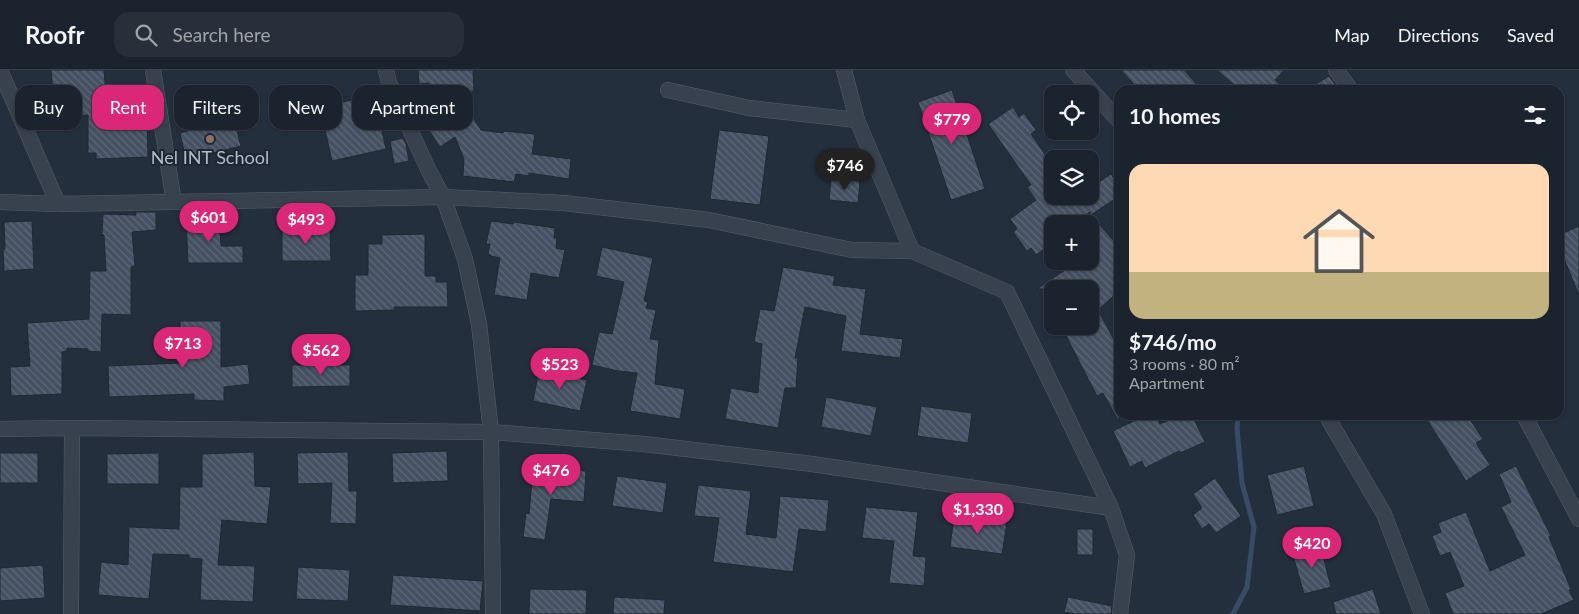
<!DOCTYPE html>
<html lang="en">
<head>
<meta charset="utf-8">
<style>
  body { margin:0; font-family:Lato,sans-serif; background:#282f3a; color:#f1f3f6; height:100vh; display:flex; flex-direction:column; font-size:19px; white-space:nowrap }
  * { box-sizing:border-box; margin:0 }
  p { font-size:16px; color:#a0a4aa }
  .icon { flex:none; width:28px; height:28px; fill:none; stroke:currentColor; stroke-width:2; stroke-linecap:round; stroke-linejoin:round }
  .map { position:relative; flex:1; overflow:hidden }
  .side { position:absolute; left:1114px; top:15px; width:450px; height:335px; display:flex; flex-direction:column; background:#1b232e; border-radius:15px; box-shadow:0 1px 4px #0004,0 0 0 1px #39404a }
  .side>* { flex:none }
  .hud { position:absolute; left:15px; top:15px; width:475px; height:45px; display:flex; gap:10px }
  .fabs { position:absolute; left:1044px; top:15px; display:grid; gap:10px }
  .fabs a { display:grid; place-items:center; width:55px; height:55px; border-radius:10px; background:#1b232e; box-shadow:0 1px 4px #0004,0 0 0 1px #39404a; font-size:25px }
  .price { position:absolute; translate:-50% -42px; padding:0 11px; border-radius:18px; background:#db2777; color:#fff; font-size:16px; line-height:32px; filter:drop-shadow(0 1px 2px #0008) }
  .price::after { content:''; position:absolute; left:50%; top:30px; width:15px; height:11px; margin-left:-8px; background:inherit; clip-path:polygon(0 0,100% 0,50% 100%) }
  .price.current { background:#222; color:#fff }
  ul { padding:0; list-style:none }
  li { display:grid; align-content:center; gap:10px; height:265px; padding:0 15px }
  li span { display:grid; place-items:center; height:155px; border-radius:15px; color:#555 }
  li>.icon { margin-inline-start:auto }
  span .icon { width:90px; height:90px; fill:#fffc; stroke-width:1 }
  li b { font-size:21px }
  h2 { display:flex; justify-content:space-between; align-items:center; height:60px; padding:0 15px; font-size:21px }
  .chip { padding:0 18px; border-radius:15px; background:#1b232e; box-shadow:0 1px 4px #0004,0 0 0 1px #39404a; font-size:18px; line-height:45px }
  .chip.current { background:#db2777; color:#fff }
  header { display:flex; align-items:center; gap:30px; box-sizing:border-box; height:70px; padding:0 25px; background:#1b232e; border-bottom:1px solid #39404a }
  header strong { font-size:24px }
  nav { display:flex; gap:28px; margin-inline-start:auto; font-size:18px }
  .search { width:350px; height:45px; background:#282f3a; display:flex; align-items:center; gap:12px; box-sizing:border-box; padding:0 18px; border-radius:15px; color:#a0a4aa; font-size:19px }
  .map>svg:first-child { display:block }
</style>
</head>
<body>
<header>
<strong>Roofr</strong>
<div class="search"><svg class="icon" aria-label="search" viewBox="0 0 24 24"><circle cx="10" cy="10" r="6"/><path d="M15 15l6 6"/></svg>Search here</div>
<nav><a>Map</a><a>Directions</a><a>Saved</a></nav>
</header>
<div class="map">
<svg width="1579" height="544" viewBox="0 0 1579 544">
  <defs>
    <pattern id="building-back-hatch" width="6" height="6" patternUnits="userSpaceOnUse" patternTransform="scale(1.25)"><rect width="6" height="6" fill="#455162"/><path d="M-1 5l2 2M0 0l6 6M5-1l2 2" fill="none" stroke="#5d6877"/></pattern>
  </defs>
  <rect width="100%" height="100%" fill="#242f3e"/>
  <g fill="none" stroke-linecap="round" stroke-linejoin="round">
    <!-- stream -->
    <polyline stroke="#394c67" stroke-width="5" points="1233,544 1247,517 1254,457 1242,413 1237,359 1238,345"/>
  </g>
  <!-- building -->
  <g fill="url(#building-back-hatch)" stroke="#1f2835">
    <polygon points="51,0 104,0 108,50 147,49 148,87 96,89 96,83 88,83 88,45 79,46 79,44 61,47 57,21 53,21"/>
    <polygon points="418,0 473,0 474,21 430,24 429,13 419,14"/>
    <polygon points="1121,0 1184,0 1202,20 1139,20"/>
    <polygon points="1217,0 1284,0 1275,10 1286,20 1240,20"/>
    <polygon points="1329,6 1339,20 1307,20"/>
    <polygon points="952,20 985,119 951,130 918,32"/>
    <polygon points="374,25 386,79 332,91 320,37"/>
    <polygon points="462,31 481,60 503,63 503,61 535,64 532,84 571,89 569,109 529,103 529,106 516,104 514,112 463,106 464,89 455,67 440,77 425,54"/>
    <polygon points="1013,37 1019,47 1024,43 1036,60 1031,64 1052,95 1052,126 1090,126 1090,118 1111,104 1119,116 1119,126 1091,145 1113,170 1119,164 1119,221 1098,240 1119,279 1119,352 1103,323 1097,326 1061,256 1090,256 1090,219 1037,219 1065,200 1059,191 1090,191 1090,142 1072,154 1052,154 1052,173 1036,185 1031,178 1027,181 1013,162 1017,159 1010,149 1036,130 1027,117 1031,115 988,54"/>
    <polygon points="234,49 241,76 186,90 180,63"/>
    <polygon points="719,60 769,66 760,135 710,129"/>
    <polygon points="403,68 406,74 409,91 394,94 390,71"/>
    <polygon points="831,109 860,111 858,133 829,130"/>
    <polygon points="136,142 156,142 156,160 132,162 135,196 131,197 131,245 102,244 101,282 88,281 88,279 67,278 67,281 62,282 62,324 11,326 10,297 30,296 27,253 89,249 90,201 106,201 104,165 102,165 103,144 136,145"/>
    <polygon points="219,147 221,176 243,176 243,193 188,193 186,149"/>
    <polygon points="32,151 34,199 4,201 3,179 5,179 4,152"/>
    <polygon points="491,151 513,154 514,152 555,158 554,168 557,168 556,178 565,180 559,208 531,203 527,230 494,225 500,188 491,186 491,185 488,184 490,174 486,174"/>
    <polygon points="1579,156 1579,225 1559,177 1559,165"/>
    <polygon points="330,158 331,191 282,191 282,159"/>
    <polygon points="425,164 425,206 436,206 436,212 447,212 448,237 394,237 395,240 355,241 355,205 368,205 368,174 382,174 382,165"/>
    <polygon points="602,177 653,188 644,231 648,232 646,238 656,240 650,269 659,270 655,314 685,319 680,349 630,341 637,303 618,301 592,295 599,262 612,264 624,212 596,206"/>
    <polygon points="783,197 835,206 833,215 866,219 860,264 903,269 900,288 841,281 846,246 805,237 795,288 798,288 796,318 785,318 778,358 725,349 731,318 758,323 762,274 754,272 760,239 774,241"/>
    <polygon points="180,251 221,251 221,297 248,294 250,314 224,317 224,331 194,330 194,324 109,327 108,296 181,293"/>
    <polygon points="292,295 350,295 350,316 292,317"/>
    <polygon points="539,300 587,310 580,341 533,331"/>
    <polygon points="826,327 877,337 871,366 821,357"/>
    <polygon points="921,336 972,343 968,373 917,366"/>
    <polygon points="1146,345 1156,345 1160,354 1180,345 1192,345 1205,372 1180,383 1179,381 1145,398 1142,391 1130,397 1113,361"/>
    <polygon points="1424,345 1467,345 1483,369 1476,373 1490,395 1466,411"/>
    <polygon points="447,381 448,411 393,413 392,383"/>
    <polygon points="254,382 255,416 271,417 267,454 222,450 218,495 255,496 253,532 200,530 202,489 189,488 189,485 153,484 149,529 98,525 101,492 128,495 129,457 179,459 180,417 202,417 202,384"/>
    <polygon points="348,382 349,421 357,421 356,454 330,453 332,413 298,414 297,383"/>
    <rect x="0" y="383" width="38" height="30"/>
    <polygon points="159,383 159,414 107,414 107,384"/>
    <polygon points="1304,396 1314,436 1277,445 1267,405"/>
    <polygon points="1516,396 1551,466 1549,467 1571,519 1569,520 1574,530 1541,544 1453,544 1445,523 1464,516 1450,482 1440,486 1432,466 1441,462 1438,453 1466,442 1490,501 1525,485 1501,437 1511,432 1499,404"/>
    <polygon points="533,397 586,401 584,432 551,429 545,470 523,467 526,443 529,444"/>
    <polygon points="617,406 667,413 663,443 612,436"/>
    <polygon points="1215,408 1241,446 1216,463 1209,454 1202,459 1193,445 1202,438 1193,424"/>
    <polygon points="698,415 751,421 746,464 776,468 780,426 829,430 826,462 799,459 793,502 713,492 719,448 694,446"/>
    <polygon points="866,437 918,442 913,486 926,487 924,516 889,513 894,471 862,468"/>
    <polygon points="954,446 1007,453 1002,484 950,477"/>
    <rect x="1077" y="459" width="16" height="26"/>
    <polygon points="1320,474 1331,517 1304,524 1292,482"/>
    <polygon points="43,495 45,528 0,531 0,498"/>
    <polygon points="298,497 350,500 348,531 296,529"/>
    <polygon points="393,505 483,511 480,541 390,535"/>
    <polygon points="530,519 587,520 586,544 529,544"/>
    <polygon points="1373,519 1381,544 1336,544 1333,532"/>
    <polygon points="614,527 665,530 664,544 613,544"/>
    <polygon points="1068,527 1112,536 1111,544 1076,544 1064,542"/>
  </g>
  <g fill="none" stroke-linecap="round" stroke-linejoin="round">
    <!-- street casing -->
    <g stroke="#565f6c" stroke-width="16">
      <g id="street">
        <polyline points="0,0 58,134"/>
        <polyline points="153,0 174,132"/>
        <polyline points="386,0 389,13 406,51 429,101 443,127 465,189 479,254 491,362 493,544"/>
        <polyline points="844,0 857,50 912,181"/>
        <polyline points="1073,0 1119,51"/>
        <polyline points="1336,0 1351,20"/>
        <polyline points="668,20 749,38 857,50"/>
        <polyline points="0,132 58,134 443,127 564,133 709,150 852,180 912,181 1007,222 1111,438 1127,485 1120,544"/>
        <polyline points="1326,345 1384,444 1422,544"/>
        <polyline points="1524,345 1579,449"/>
        <polyline points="0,359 72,358 491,362 644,374 812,394 1111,438"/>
        <polyline points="71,544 72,358"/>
      </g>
    </g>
    <!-- street -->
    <use href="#street" stroke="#38414e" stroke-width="15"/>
  </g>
  <!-- markers -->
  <circle fill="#8d6e63" stroke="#1d2633" stroke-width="2" cx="210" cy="69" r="5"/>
  <g text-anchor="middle" stroke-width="4" stroke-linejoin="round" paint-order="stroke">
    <!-- poi labels -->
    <g font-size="18" fill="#b4bcc9" stroke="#1d2633">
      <text x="210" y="94">Nel INT School</text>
    </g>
  </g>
</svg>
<div class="fabs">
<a><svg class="icon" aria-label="locate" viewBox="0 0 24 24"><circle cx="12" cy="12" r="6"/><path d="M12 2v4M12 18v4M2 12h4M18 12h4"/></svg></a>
<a><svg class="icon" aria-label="layers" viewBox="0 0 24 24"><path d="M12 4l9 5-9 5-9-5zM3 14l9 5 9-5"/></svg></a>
<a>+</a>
<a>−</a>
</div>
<b class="price" style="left:952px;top:75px">$779</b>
<b class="price current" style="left:845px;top:121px">$746</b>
<b class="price" style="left:209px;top:173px">$601</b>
<b class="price" style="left:306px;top:175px">$493</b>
<b class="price" style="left:183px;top:299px">$713</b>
<b class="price" style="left:321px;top:306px">$562</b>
<b class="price" style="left:560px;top:320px">$523</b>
<b class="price" style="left:551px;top:426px">$476</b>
<b class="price" style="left:978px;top:465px">$1,330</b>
<b class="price" style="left:1312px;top:499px">$420</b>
<div class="hud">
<a class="chip">Buy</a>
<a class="chip current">Rent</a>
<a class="chip">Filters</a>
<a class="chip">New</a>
<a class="chip">Apartment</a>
</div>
<section class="side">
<h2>10 homes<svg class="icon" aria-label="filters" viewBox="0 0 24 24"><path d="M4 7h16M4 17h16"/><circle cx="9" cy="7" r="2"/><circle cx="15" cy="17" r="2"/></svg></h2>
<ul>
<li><span style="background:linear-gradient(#ffd9b3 70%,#c2b280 0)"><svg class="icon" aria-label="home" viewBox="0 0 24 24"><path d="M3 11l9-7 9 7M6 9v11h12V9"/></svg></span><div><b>$746/mo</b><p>3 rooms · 80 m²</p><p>Apartment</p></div></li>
</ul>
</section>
</div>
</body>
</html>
